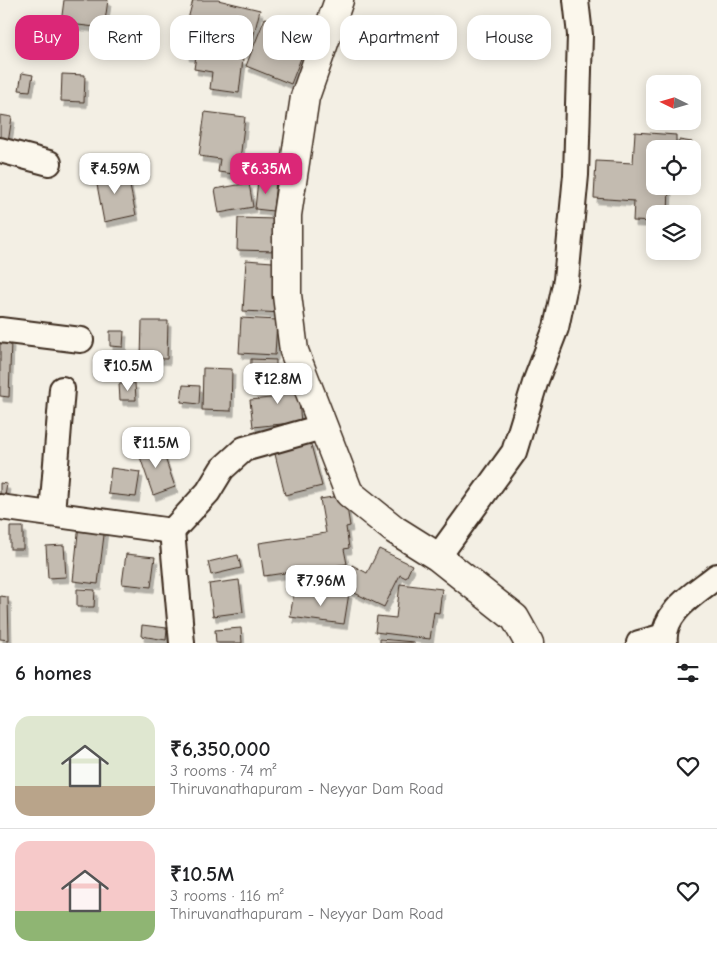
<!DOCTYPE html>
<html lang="en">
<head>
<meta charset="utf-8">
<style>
  body { margin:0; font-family:"Comic Neue",sans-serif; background:#f6f6f6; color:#202124; height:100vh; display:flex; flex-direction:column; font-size:19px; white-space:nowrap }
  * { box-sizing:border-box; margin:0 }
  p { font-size:16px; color:#757577 }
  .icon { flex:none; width:28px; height:28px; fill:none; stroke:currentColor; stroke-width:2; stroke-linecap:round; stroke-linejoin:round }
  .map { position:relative; height:643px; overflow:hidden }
  .details { display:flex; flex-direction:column; background:#fff; flex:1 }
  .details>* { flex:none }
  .hud { position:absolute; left:15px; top:15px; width:688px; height:45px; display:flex; gap:10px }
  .needle { width:32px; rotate:275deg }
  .tools { position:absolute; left:646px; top:75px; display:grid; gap:10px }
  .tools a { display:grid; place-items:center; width:55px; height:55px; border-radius:10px; background:#fff; box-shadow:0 2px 12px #0003; font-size:25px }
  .price { position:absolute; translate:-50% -42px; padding:0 11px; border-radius:10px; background:#fff; color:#222; font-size:16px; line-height:32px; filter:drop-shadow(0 1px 2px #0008) }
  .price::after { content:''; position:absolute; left:50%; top:30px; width:15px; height:11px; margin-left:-8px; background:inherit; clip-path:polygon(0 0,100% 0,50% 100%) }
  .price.active { background:#db2777; color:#fff }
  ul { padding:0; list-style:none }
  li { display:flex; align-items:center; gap:15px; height:125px; padding:0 15px }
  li+li { border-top:1px solid #e0e0e0 }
  li span { display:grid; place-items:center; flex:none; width:140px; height:100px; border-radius:15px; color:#555 }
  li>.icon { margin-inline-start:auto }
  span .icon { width:60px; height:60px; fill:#fffc; stroke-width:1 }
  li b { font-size:21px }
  h2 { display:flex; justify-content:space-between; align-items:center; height:60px; padding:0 15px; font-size:21px }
  .chip { padding:0 18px; border-radius:15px; background:#fff; box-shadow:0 2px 12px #0003; font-size:18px; line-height:45px }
  .chip.active { background:#db2777; color:#fff }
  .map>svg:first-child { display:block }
</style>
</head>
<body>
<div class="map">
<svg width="717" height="643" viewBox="0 0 717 643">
  <defs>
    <filter id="shadow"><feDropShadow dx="3" dy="5.5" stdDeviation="0" flood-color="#0004"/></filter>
  </defs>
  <rect width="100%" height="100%" fill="#f3efe4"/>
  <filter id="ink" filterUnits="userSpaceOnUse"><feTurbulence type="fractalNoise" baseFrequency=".02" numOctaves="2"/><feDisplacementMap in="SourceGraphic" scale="10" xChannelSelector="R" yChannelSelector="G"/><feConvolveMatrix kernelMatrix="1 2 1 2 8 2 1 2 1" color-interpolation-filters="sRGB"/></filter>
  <g filter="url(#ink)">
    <!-- building -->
    <g fill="#c3bbb0" stroke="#3b2a1e" filter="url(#shadow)">
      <polygon points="64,0 108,0 104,28 61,23"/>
      <polygon points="193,0 218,0 260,10 249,54 224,48 227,37 186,27"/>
      <polygon points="265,18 310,35 291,84 246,66"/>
      <polygon points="189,36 217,39 215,55 243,59 239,93 210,89 212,72 194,69 196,56 186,55"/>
      <polygon points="22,73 33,75 30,91 19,90"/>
      <polygon points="62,74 85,75 84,102 61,101"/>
      <polygon points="205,112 245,117 240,160 252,161 250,176 218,172 220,159 199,156"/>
      <polygon points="0,115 12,117 8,143 0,141"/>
      <polygon points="635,132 676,135 676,149 655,149 655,186 669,186 668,214 655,214 655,222 633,221 634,201 594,198 596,161 633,163"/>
      <polygon points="679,140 692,142 691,149 678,149"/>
      <polygon points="257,163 272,165 270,179 255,178"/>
      <polygon points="126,167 136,215 104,222 95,174"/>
      <polygon points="258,180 276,181 273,211 255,209"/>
      <polygon points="249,183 253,207 219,213 215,189"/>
      <polygon points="238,218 277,219 276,251 237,250"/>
      <polygon points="246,260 286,263 283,313 243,311"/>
      <polygon points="241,318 277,320 275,355 239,353"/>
      <polygon points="142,321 168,321 167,359 141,358"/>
      <polygon points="110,331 124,331 123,347 110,346"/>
      <polygon points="0,341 11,341 9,397 0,396"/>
      <polygon points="251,359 276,360 276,389 250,388"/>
      <polygon points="203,368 232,369 231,411 202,410"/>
      <polygon points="296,373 301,422 253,427 250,400 280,397 279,375"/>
      <polygon points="135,383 136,400 120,400 119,384"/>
      <polygon points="183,385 200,386 199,404 181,402"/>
      <polygon points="310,441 322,486 285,495 274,450"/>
      <polygon points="160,443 175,487 153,495 138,451"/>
      <polygon points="111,468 140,472 136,497 108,494"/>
      <polygon points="0,483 7,484 4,502 0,502"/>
      <polygon points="345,495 350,526 346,527 349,548 344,549 347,564 264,576 259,543 326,533 320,499"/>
      <polygon points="79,524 105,527 98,584 73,581"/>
      <rect x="10" y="527" width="13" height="22"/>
      <polygon points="64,545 66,577 48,578 46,546"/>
      <polygon points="379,549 412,565 406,578 400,575 384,607 342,587 352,565 367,573"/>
      <polygon points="126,554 155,557 151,587 122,584"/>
      <polygon points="238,555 241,568 211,575 208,562"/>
      <polygon points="239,580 243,612 213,616 209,584"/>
      <polygon points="400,584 442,589 439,613 434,612 430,639 375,632 377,616 396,618"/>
      <polygon points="77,589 95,590 94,607 77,607"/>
      <polygon points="328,590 349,593 344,624 290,617 294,592 328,597"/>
      <polygon points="0,596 8,597 9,640 0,639"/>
      <polygon points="142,625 167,628 166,640 141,636"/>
      <polygon points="241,628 242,643 216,643 215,630"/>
      <polygon points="380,639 414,642 414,643 380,643"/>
    </g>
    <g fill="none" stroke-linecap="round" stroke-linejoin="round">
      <!-- minor casing -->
      <g stroke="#3b2a1e" stroke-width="28">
        <g id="minor">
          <polyline points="0,150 49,163"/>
          <polyline points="0,330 81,340"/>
          <polyline points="0,507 172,531 182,643"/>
          <polyline points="52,513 62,389"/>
          <polyline points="172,531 208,492 222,469 244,449 322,427"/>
          <polyline points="438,557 514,452 536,380 556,328 566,280 576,175 580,35 576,0"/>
          <polyline points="639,643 664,636"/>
          <path d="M665,643C661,612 696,593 717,576"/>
        </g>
      </g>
      <!-- major casing -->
      <g stroke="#3b2a1e" stroke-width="31">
        <polyline id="major" points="339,0 305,97 287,215 287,295 294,351 349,493 395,530 438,557 515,618 529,643"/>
      </g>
      <!-- minor -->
      <use href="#minor" stroke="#fbf7ec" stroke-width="24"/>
      <!-- major -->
      <use href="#major" stroke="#fbf7ec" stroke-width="28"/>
    </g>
  </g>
</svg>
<div class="tools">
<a><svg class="needle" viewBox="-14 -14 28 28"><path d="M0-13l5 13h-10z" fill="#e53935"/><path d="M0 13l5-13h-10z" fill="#757577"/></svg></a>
<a><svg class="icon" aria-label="locate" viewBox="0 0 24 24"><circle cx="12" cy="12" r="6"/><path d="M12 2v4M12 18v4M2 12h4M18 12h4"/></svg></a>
<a><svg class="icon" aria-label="layers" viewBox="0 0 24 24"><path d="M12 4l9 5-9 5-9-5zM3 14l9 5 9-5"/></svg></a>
</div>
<b class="price" style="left:115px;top:195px">₹4.59M</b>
<b class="price active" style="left:266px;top:195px">₹6.35M</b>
<b class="price" style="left:128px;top:392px">₹10.5M</b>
<b class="price" style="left:278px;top:405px">₹12.8M</b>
<b class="price" style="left:156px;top:469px">₹11.5M</b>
<b class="price" style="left:321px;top:607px">₹7.96M</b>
<div class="hud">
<a class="chip active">Buy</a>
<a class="chip">Rent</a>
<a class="chip">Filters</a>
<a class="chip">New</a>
<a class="chip">Apartment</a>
<a class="chip">House</a>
</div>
</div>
<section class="details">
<h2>6 homes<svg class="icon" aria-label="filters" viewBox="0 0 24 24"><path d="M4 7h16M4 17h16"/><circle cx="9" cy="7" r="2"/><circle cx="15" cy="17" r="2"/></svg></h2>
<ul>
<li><span style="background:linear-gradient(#dfe7d0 70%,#b9a48a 0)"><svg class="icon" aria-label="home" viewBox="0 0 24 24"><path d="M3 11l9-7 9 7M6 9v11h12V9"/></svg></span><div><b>₹6,350,000</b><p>3 rooms · 74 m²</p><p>Thiruvanathapuram - Neyyar Dam Road</p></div><svg class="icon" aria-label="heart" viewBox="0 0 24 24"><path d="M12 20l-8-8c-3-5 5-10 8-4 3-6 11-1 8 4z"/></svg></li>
<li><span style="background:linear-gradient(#f6c9c9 70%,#8fb573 0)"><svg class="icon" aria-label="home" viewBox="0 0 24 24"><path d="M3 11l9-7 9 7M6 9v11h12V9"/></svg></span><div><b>₹10.5M</b><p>3 rooms · 116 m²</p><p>Thiruvanathapuram - Neyyar Dam Road</p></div><svg class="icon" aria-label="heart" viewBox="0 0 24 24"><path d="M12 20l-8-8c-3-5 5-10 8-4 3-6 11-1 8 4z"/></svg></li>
</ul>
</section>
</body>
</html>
